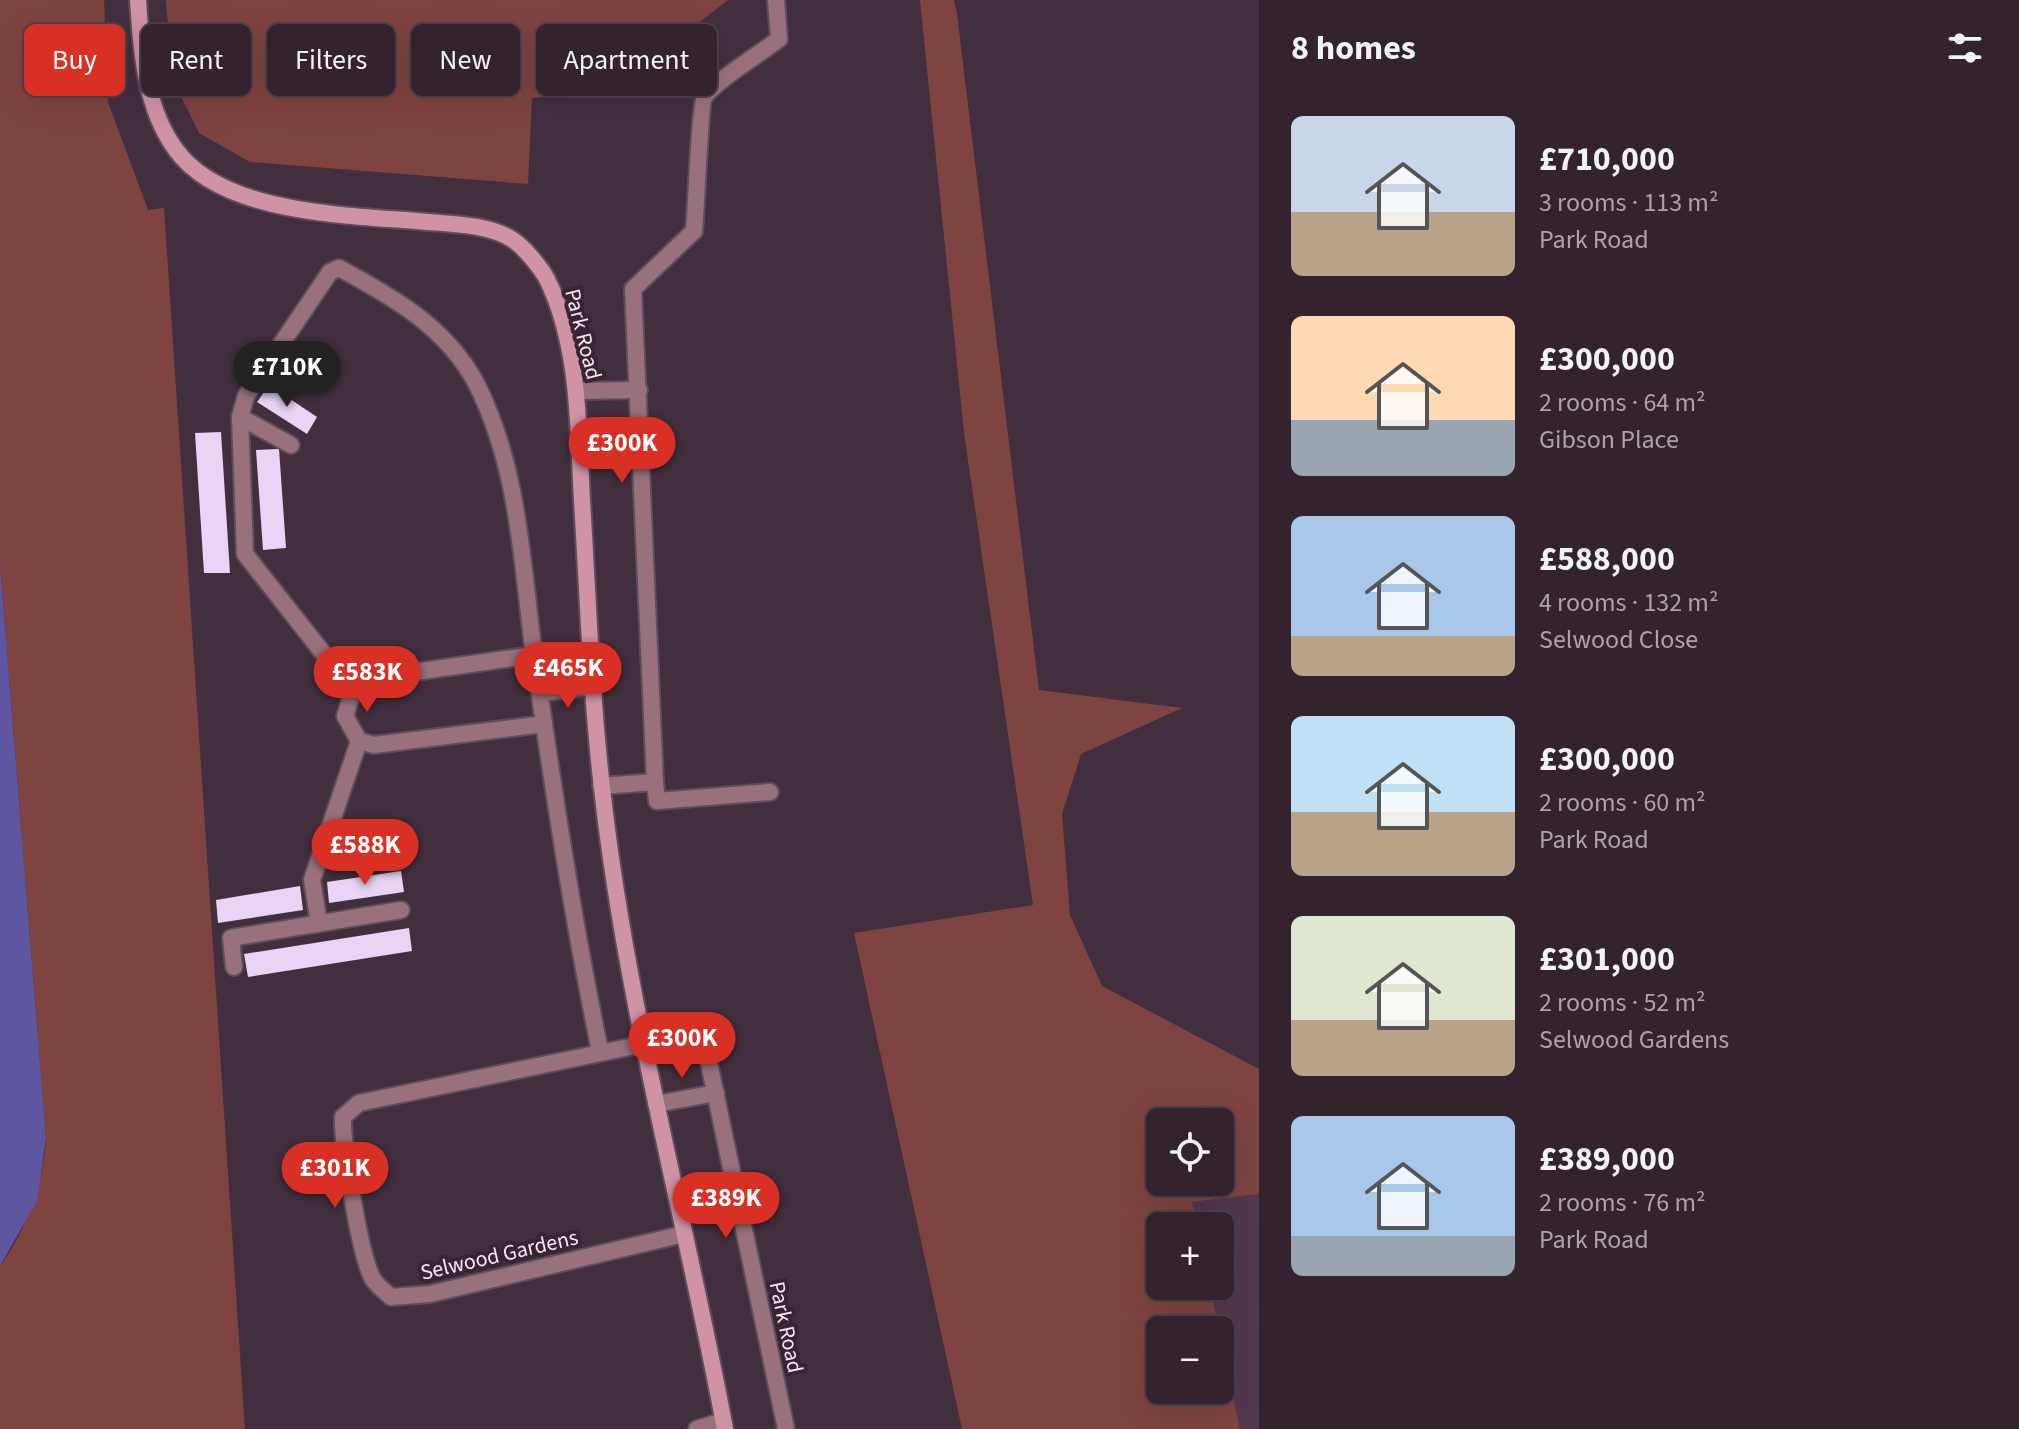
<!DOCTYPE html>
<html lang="en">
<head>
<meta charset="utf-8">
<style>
  body { margin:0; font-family:"Source Sans 3",sans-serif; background:#3a2b36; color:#f1f3f6; height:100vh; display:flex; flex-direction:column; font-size:30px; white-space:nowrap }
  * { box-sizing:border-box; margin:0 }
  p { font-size:26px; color:#a8a4aa }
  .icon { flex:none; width:44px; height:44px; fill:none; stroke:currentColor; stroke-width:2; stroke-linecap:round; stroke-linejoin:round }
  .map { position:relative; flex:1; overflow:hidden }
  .details { display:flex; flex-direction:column; background:#32232e; width:760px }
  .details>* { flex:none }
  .banner { position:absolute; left:24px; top:24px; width:760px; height:72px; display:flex; gap:16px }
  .buttons { position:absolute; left:1146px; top:1108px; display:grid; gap:16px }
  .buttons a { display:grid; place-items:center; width:88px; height:88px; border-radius:12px; background:#32232e; box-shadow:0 8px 32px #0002,0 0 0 2px #4d404a; font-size:40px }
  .price { position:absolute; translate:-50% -68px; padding:0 18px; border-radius:28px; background:#d93025; color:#fff; font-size:26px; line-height:52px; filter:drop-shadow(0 2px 4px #0008) }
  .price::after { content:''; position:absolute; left:50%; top:48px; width:24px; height:18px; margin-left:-12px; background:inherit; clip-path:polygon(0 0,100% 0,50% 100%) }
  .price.selected { background:#222; color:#fff }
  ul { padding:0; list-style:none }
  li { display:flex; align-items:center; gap:24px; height:200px; padding:0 32px }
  li span { display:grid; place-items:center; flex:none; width:224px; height:160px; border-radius:12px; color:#555 }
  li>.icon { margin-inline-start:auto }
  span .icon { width:96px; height:96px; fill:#fffc; stroke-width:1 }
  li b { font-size:34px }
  h2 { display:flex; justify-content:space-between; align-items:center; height:96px; padding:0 32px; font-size:34px }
  .tag { padding:0 28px; border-radius:12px; background:#32232e; box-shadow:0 8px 32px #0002,0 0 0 2px #4d404a; font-size:28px; line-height:72px }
  .tag.selected { background:#d93025; color:#fff }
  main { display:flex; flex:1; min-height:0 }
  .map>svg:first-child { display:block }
</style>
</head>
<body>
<main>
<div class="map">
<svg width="1259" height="1429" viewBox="0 0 1259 1429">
  <rect width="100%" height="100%" fill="#422f3e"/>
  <!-- built -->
  <polygon fill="#52394c" points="1259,1194 1259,1429 1240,1429 1210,1286 1220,1286 1220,1226 1197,1226 1192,1202"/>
  <!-- green -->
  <g fill="#7f4441" fill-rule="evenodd">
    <path d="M0,0H104L108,102L148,210L164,208L245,1429H0V1266C26,1231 44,1181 46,1138L0,565Z"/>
    <polygon points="166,0 728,0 610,92 532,98 528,184 250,162 199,133 172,78"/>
    <path d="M920,0H954L957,14L1039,690L1182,708L1081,754L1062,814L1070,915L1102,986L1259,1069V1194L1192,1202L1197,1226H1160V1286H1210L1219,1330H1160V1390H1220V1335L1240,1429H962L854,933L1033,905L964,433ZM1220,1122V1182H1160V1122Z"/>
  </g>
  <!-- water -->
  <polygon fill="#5e56a0" points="0,565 46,1138 37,1201 0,1266"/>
  <!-- building -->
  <g fill="#e6d5f4">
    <polygon points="269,385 317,417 307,434 257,402"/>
    <polygon points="221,432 230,573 204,573 195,433"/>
    <polygon points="279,449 286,548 263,550 256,450"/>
    <polygon points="401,871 404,892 329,903 327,882"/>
    <polygon points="300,886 303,910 218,923 216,900"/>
    <polygon points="409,928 412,951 248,977 244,954"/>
  </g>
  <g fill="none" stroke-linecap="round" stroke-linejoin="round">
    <!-- service casing -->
    <g stroke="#5f4d5b" stroke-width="20">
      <g id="service">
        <path d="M694,231C696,212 700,102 705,96C719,78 760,54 779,39L776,0"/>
        <polyline points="576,391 639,390"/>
        <polyline points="240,417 246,396 330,272 339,268"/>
        <polyline points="291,445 240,417 245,554 353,691"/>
        <polyline points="319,923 312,880 359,741"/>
        <polyline points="234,967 231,938 401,910"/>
      </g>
    </g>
    <!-- minor casing -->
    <g stroke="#5f4d5b" stroke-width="20">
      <g id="minor">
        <path d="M339,268C393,297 446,327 476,383C519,467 522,564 534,655C553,788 573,921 600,1051"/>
        <polyline points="534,655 366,679 353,691 345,716 359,741 374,745 544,724"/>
        <polyline points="540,693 592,687"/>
        <polyline points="655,782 633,289 694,231"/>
        <polyline points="601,786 655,782 657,801 770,792"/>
        <path d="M644,1044L359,1103L343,1117C342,1144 360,1257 373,1279C377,1286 386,1292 391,1297L430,1294L684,1234"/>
        <polyline points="705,1044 786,1429"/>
        <polyline points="656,1104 716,1093"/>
        <polyline points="697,1429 723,1421"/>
      </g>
    </g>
    <!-- secondary casing -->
    <g stroke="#5f4d5b" stroke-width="20">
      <path id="secondary" d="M138,0C141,50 145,108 176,150C224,216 354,215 428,222C454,224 491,225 513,240C524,247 541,268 547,279C580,347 578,428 582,501C588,597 591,693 602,788C626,1005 685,1215 725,1429"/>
    </g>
    <!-- service -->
    <use href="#service" stroke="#99717d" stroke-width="16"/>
    <!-- minor -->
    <use href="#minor" stroke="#99717d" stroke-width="16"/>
    <!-- secondary -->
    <use href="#secondary" stroke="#d092a5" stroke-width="16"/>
  </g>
  <g text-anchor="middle" stroke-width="8" stroke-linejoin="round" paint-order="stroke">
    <!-- street labels -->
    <g font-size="22" fill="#f6e9f2" stroke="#382533">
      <text transform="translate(584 334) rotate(76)" y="8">Park Road</text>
      <text transform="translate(499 1254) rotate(-13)" y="8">Selwood Gardens</text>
      <text transform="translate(787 1327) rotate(78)" y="8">Park Road</text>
    </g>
  </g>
</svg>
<div class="buttons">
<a><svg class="icon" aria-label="locate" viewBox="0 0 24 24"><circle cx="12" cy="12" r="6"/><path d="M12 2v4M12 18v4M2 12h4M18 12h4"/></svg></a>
<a>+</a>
<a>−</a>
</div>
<b class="price selected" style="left:287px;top:409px">£710K</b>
<b class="price" style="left:622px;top:485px">£300K</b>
<b class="price" style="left:568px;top:710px">£465K</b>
<b class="price" style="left:367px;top:714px">£583K</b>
<b class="price" style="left:365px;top:887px">£588K</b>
<b class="price" style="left:682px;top:1080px">£300K</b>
<b class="price" style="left:335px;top:1210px">£301K</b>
<b class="price" style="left:726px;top:1240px">£389K</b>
<div class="banner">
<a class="tag selected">Buy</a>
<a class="tag">Rent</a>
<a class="tag">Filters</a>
<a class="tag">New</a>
<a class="tag">Apartment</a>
</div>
</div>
<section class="details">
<h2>8 homes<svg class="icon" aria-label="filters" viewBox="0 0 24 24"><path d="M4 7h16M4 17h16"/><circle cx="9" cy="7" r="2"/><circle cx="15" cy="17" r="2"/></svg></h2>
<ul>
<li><span style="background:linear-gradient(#c9d6e8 60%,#b9a48a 0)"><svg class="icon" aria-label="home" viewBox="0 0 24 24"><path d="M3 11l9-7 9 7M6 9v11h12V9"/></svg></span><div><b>£710,000</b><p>3 rooms · 113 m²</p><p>Park Road</p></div></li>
<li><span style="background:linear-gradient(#ffd9b3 65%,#9aa5b1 0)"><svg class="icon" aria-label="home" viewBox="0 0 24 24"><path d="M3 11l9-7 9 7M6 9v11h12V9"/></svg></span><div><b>£300,000</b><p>2 rooms · 64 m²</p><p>Gibson Place</p></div></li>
<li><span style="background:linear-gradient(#a9c7e8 75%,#b9a48a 0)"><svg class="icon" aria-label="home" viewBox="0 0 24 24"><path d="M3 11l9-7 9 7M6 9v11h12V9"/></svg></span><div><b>£588,000</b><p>4 rooms · 132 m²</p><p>Selwood Close</p></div></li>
<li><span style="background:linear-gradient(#bfe0f5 60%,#b9a48a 0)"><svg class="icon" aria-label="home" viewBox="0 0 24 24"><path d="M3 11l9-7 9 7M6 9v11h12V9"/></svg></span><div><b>£300,000</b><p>2 rooms · 60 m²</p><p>Park Road</p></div></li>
<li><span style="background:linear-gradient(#dfe7d0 65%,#b9a48a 0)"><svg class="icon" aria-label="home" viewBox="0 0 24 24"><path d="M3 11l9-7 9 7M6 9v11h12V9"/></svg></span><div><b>£301,000</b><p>2 rooms · 52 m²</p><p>Selwood Gardens</p></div></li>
<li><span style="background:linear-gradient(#a9c7e8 75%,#9aa5b1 0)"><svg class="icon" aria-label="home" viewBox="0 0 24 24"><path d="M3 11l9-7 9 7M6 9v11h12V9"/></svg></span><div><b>£389,000</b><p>2 rooms · 76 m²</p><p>Park Road</p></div></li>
</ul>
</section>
</main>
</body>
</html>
